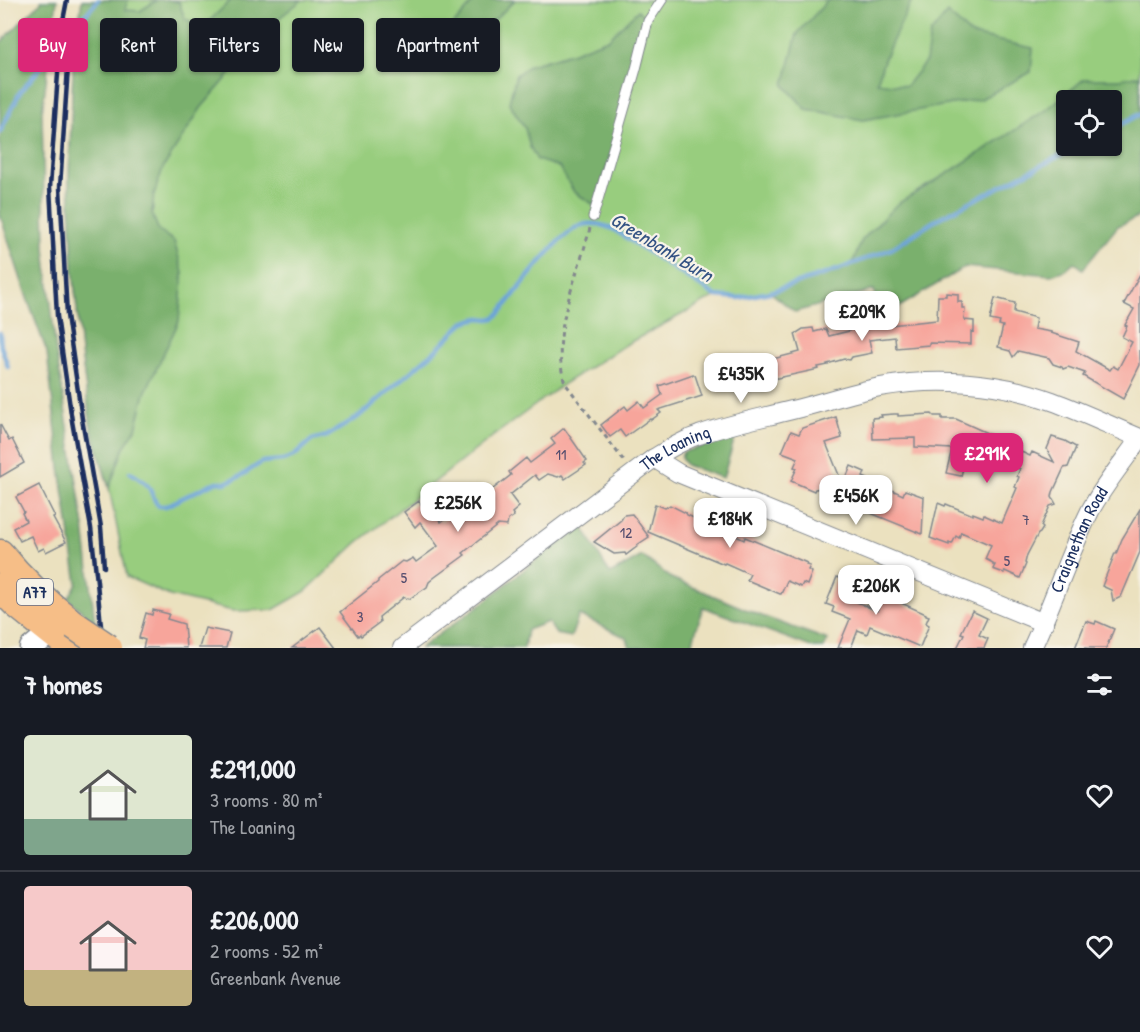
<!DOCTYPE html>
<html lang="en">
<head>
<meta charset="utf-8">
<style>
  body { margin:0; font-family:"Patrick Hand",sans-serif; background:#20242c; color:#f1f3f6; height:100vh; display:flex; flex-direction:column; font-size:22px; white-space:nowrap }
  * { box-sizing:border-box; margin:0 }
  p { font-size:20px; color:#9ea1a6 }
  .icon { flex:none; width:33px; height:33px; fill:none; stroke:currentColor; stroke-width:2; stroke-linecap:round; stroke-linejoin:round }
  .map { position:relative; height:648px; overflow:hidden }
  .side { display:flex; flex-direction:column; background:#171b24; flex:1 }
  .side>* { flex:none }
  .banner { position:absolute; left:18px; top:18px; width:600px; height:54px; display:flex; gap:12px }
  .buttons { position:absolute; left:1056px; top:90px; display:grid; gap:12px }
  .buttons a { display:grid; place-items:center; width:66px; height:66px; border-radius:6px; background:#171b24; box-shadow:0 2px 4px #0004; font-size:30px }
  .price { position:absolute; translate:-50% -51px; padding:0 14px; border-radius:12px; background:#fff; color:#222; font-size:20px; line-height:39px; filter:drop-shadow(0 2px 3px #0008) }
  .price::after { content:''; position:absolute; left:50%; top:36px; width:18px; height:14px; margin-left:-9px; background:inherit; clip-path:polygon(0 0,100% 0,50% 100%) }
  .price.current { background:#db2777; color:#fff }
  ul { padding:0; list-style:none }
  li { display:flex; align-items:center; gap:18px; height:150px; padding:0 24px }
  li+li { border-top:2px solid #363941 }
  li span { display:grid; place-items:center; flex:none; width:168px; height:120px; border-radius:6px; color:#555 }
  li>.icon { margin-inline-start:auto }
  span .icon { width:72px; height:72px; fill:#fffc; stroke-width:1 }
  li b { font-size:26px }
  h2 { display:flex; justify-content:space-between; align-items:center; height:72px; padding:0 24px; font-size:26px }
  .pill { padding:0 21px; border-radius:6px; background:#171b24; box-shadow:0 2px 4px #0004; font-size:21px; line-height:54px }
  .pill.current { background:#db2777; color:#fff }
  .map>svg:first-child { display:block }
</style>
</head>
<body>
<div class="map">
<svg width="1140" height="648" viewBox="0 0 1140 648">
  <rect width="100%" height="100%" fill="#f7f3e8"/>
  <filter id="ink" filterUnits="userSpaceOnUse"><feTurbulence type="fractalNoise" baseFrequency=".0167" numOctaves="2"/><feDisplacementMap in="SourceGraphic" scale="12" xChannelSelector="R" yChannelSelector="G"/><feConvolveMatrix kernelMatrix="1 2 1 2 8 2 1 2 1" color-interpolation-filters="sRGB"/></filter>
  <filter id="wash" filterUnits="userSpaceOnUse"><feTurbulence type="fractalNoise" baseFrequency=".008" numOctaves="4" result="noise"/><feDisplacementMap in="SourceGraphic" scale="24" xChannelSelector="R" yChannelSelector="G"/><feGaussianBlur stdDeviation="1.35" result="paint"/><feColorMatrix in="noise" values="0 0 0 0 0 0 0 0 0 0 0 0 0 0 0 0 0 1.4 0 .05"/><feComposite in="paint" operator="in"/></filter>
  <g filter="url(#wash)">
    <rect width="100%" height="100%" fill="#ebe1bf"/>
    <!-- green -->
    <polygon fill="#98cd7e" stroke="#5a7e6e" stroke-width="1.5" points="82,0 1140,0 1140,114 1112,100 1066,100 1066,146 891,249 837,270 770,292 739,298 716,296 627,344 565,383 492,437 357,543 306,591 273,610 233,611 170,596 127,577 109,488 91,427 81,352 73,267 69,179 73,70"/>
    <!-- forest -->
    <g fill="#7ab06d" stroke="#4a7066" stroke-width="1.5" fill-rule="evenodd">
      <polygon points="41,0 57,0 42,112 45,247 56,352 84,526 95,623 68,599 77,583 60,468 47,352 28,301 0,215 0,43 41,2"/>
      <polygon points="82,0 128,0 125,10 140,11 157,0 169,0 179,2 185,19 204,26 231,0 302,0 278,19 201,108 163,168 154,194 152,214 159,231 174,241 183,273 179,321 145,393 136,429 124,447 109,488 91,427 81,352 73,267 69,179 73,70"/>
      <polygon points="475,0 515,0 453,61 435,59 441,39"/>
      <polygon points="828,0 912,0 885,57 877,82 906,86 926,61 930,34 947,13 972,35 1033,48 1031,72 981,99 863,120 806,109 784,85 797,34"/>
      <polygon points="638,10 648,21 596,206 574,192 559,167 537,160 530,147 525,128 509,103 516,75 530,65 571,53 608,39"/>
      <path d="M1140,75V216L1118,226L1083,269L1074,262L1065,270L1051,275L965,267L881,318L874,290L795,312L770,292L852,264L862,240L897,204L945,175L1046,110L1084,79H1120ZM1066,100H1112V146H1066Z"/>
      <polygon points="735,437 723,478 686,465 681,458 683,452"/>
      <polygon points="583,527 610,574 642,556 671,578 762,616 828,640 824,648 814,648 703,607 691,648 630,648 627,638 579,615 571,637 556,634 548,622 527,630 524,648 420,648 484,602 541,556"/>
    </g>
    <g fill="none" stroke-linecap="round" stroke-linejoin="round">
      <!-- stream -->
      <g stroke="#6ba3d9" stroke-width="4.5">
        <polyline points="1112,129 1140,114"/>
        <polyline points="0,132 20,92 98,0"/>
        <polyline points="0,333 1,346 8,367"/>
        <path d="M130,472C136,476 142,480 147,485C153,491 152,500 159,506H166L211,484L218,482L225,483L241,476L262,462L283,460L294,456L312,440L327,436L345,425L358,417L434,352L463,323L471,320L480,318L489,319L494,318L500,313C515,294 560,231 582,225C592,222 604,225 613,229L716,296L739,298L770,292L837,270L891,249L939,218L1079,146"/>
      </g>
    </g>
    <g id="blocks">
      <!-- building -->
      <g fill="#f7a59b">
        <polygon points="1140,274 1140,365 1123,399 1083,376 1085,373 1068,367 1063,369 1062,367 1053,364 1049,358 1018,351 1013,357 1010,351 1002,349 1002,348 998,347 1003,326 999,325 1000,322 990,320 995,298 1015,303 1014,312 1036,318 1034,329 1051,332 1051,333 1079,342 1076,351 1110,370 1113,366 1118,369 1132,342 1122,337 1127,326 1125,325 1134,309 1124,304"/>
        <polygon points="946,293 958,294 958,302 962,302 962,308 965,308 964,320 974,321 974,332 971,331 971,344 929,343 929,345 896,348 895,337 869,340 872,353 852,357 850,360 844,359 827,364 828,365 818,367 819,369 773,379 774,382 756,387 755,384 743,387 738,368 753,364 754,361 759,358 765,361 800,352 795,334 803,329 813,328 814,332 826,329 829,336 849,331 851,327 856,326 861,317 865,320 878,318 878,325 890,319 890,325 937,320 938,296 946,296"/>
        <polygon points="693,374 693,375 695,375 702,396 658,410 661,413 651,420 650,419 625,437 620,430 610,437 601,425 625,406 628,410 639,401 644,408 662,395 659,386"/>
        <polygon points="894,414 898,414 898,416 932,414 934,416 942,416 942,419 956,419 1007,442 1006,445 1030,456 1032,452 1054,462 1047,449 1052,437 1065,441 1076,447 1068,467 1064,468 1053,492 1052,497 1056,504 1050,506 1041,526 1043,528 1040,533 1038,534 1027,555 1025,563 1026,564 1020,578 1005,571 1004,573 993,569 995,565 993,565 993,563 985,559 991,545 961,532 959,538 956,536 952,544 949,543 949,545 930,538 938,503 945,506 946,504 973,515 973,513 983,517 984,515 1002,523 1017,488 1015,487 1019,477 1017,476 1020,469 1007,463 1008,460 983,454 982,457 979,456 978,461 972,460 972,462 965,460 961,476 946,473 952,449 915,447 915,438 873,439 872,418 882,417 881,415"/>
        <polygon points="836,417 842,438 826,443 843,485 851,466 865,472 863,477 903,495 905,490 924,497 922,534 868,512 868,510 850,503 856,491 826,479 822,488 815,489 814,491 791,481 797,468 794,467 798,458 782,452 791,431 799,434 802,428"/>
        <polygon points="0,424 9,441 12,439 24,463 0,477"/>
        <polygon points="564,428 587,461 584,463 586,465 565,479 562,475 558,477 548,474 539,480 535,475 510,495 519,507 512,513 514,516 508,520 507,526 498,525 463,553 465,555 435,577 429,582 427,587 409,599 408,598 406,599 404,597 379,617 380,622 361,636 360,634 358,636 340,612 378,582 378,580 402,561 406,562 413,558 416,562 438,546 420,522 415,527 404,512 419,501 426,511 430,508 441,522 477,495 480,499 511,475 509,472 526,458 530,463 555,444 551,439"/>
        <polygon points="39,485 55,517 53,518 66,542 46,552 44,548 38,551 31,536 20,541 13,528 26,521 22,513 24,512 16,497"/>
        <polygon points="655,504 665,508 670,505 686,513 687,515 705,523 707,523 708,521 727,529 728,532 744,540 745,537 807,563 806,565 810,566 808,570 812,572 807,585 803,583 801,587 787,581 781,594 780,594 747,580 750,574 725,563 724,564 648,532"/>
        <polygon points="1140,509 1140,552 1121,597 1113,601 1111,590 1102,586 1115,553 1116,554 1122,539"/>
        <polygon points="632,514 649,537 637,545 638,546 626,555 625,553 614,554 594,542 621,520 624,515"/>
        <polygon points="837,577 860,586 859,589 861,590 857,602 877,611 883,597 887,599 888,597 926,614 926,615 929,616 926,623 929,625 920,647 870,626 867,634 858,630 851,648 838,648 850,619 832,612 834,607 826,604"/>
        <polygon points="153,610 169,614 167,619 184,624 186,648 143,648 145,640 139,638 146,613 152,615"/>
        <polygon points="972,611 987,618 979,635 988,639 984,648 957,648 964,634 961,633"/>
        <polygon points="1086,621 1095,624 1096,621 1114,629 1106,648 1075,648"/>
        <polygon points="320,627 336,648 292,648"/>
        <polygon points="205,628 230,633 226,648 199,648"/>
      </g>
    </g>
  </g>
  <g filter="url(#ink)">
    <use href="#blocks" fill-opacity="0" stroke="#83888e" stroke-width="1.5"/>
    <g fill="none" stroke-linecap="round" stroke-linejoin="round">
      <!-- service casing -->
      <g stroke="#83888e" stroke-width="11">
        <polyline id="service" points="593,217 636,69 648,21 662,0"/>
      </g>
      <!-- minor casing -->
      <g stroke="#83888e" stroke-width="20">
        <g id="minor">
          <polyline points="654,458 678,473 1044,623"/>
          <path id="s1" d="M402,648L654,458C669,449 683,440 699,435C729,424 761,418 792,410C821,403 850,393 880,387C936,377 998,381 1052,401C1082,412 1111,426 1140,438"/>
          <path id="s2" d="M1032,648C1053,603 1068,556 1090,511C1103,486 1124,461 1140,438"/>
        </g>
      </g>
      <!-- tertiary casing -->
      <g stroke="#83888e" stroke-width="25">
        <polyline id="tertiary" points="31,648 62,623"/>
      </g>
      <!-- primary casing -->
      <g stroke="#83888e" stroke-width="31">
        <g id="primary">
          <path d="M0,554C22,581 47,604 74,625"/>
          <polyline points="0,587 17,604 72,648"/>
        </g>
      </g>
      <!-- path -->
      <path stroke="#83888e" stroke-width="3" stroke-dasharray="4.5 4.5" stroke-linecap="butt" d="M590,228C578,276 549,334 565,383L624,461"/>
      <!-- service -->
      <use href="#service" stroke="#fff" stroke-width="9"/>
      <!-- minor -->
      <use href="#minor" stroke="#fff" stroke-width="18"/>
      <!-- tertiary -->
      <use href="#tertiary" stroke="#fff" stroke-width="22"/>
      <!-- primary -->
      <use href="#primary" stroke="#f6be87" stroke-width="28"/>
      <!-- rail -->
      <g stroke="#1b2f5e" stroke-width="4.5">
        <polyline points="67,0 61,31 50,187 57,316 72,421 91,528 97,582 103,648"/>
        <polyline points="69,52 60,187 67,315 82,419 101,527 104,567"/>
      </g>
      <!-- primary-bridge casing -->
      <g stroke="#83888e" stroke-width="31" stroke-linecap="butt">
        <polyline id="primary-bridge" points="74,625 108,648"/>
      </g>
      <!-- primary-bridge -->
      <use href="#primary-bridge" stroke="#f6be87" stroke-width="28"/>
    </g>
  </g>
  <g text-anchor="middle" stroke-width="4.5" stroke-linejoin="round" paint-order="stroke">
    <!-- number labels -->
    <g font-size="15" fill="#524c6d">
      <text x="561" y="460">11</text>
      <text x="1026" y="525">7</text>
      <text x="626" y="538">12</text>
      <text x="1007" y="566">5</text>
      <text x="404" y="583">5</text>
      <text x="360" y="622">3</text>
    </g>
    <!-- shield labels -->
    <rect fill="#f7f3e8" stroke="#5d6a87" stroke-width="1.5" x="17" y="579" width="36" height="26" rx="4.5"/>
    <g font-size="16" font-weight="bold" fill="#1b2f5e">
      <text x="35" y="598">A77</text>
    </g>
    <!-- street labels -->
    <g font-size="18" fill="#1b2f5e" stroke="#f7f3e8">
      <text dy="6" stroke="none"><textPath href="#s1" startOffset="339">The Loaning</textPath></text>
      <text dy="6" stroke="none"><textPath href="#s2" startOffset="118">Craignethan Road</textPath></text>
    </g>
    <!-- water labels -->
    <g font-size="20" font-style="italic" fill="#335283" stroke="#f7f3e8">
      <text transform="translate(662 247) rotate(31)" y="7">Greenbank Burn</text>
    </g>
  </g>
</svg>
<div class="buttons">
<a><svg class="icon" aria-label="locate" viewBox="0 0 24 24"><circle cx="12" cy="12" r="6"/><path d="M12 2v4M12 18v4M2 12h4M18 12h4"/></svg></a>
</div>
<b class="price" style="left:862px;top:342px">£209K</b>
<b class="price" style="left:741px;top:404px">£435K</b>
<b class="price current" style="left:987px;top:484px">£291K</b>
<b class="price" style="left:856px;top:526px">£456K</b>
<b class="price" style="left:458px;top:533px">£256K</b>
<b class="price" style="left:730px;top:549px">£184K</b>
<b class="price" style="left:876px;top:616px">£206K</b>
<div class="banner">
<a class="pill current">Buy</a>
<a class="pill">Rent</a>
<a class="pill">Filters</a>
<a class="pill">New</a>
<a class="pill">Apartment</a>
</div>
</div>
<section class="side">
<h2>7 homes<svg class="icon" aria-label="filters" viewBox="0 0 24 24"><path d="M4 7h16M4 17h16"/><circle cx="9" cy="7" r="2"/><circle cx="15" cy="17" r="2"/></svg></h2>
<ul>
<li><span style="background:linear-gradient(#dfe7d0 70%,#7fa58c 0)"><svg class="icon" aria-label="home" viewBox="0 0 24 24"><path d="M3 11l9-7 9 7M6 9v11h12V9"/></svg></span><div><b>£291,000</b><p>3 rooms · 80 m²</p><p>The Loaning</p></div><svg class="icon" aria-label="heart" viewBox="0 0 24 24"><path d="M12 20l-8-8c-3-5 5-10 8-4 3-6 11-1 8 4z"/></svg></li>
<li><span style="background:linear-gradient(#f6c9c9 70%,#c2b280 0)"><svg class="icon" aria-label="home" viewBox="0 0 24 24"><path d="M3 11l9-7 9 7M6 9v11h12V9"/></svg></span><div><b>£206,000</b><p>2 rooms · 52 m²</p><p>Greenbank Avenue</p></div><svg class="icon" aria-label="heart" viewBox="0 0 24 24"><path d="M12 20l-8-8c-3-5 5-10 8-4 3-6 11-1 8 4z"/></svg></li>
</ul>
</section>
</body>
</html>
